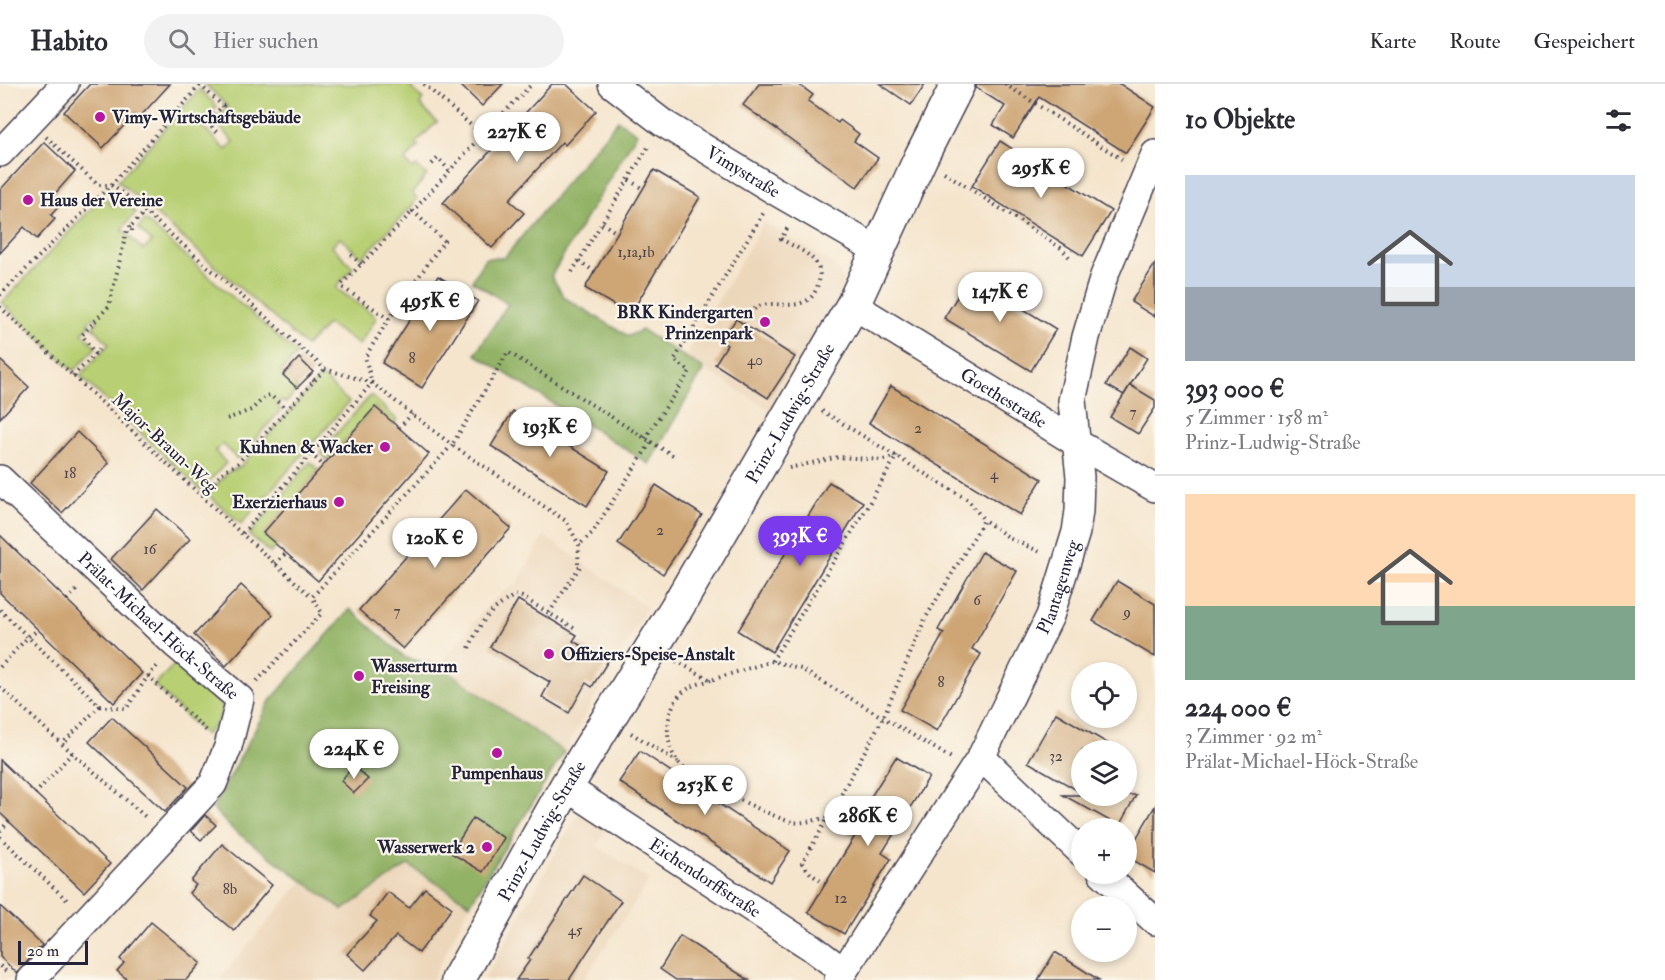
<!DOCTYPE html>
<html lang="de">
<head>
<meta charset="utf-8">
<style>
  body { margin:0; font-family:"IM FELL Double Pica",serif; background:#f2f2f3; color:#2b2b33; height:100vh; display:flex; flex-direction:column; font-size:22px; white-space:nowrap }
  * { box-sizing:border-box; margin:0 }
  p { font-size:20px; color:#7c7c81 }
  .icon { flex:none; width:33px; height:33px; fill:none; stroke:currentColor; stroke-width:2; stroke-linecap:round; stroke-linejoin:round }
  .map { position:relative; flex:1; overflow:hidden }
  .panel { display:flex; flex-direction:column; background:#fff; width:510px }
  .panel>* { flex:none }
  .buttons { position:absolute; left:1071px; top:578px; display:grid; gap:12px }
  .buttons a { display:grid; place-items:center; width:66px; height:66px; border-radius:50%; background:#fff; box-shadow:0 3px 9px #0003; font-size:30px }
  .scale { position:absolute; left:18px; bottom:15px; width:70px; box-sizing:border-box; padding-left:6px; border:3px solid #22223b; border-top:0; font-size:16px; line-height:21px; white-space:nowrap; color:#22223b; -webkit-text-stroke:4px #fbf7ec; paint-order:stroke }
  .price { position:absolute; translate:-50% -51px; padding:0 14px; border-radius:21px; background:#fff; color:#222; font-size:20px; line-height:39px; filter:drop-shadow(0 2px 3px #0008) }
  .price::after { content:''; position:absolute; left:50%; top:36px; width:18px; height:14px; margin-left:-9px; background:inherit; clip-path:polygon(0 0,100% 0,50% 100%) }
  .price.active { background:#7c3aed; color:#fff }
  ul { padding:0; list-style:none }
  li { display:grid; align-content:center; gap:12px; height:318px; padding:0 30px }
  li+li { border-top:2px solid #e1e1e2 }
  li span { display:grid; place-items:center; height:186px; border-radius:0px; color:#555 }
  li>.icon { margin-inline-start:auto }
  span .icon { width:108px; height:108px; fill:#fffc; stroke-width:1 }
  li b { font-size:26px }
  h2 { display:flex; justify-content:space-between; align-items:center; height:72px; padding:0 30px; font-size:26px }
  header { display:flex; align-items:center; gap:36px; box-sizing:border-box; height:84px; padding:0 30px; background:#fff; border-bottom:2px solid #e1e1e2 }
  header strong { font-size:28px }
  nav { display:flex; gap:33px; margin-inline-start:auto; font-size:21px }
  .search { width:420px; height:54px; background:#f2f2f3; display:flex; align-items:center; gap:15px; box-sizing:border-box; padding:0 21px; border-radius:33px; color:#7c7c81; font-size:22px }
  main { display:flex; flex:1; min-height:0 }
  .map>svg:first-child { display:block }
</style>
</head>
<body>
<header>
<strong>Habito</strong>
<div class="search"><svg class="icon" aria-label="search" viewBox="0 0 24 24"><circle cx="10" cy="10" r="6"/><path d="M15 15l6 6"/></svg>Hier suchen</div>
<nav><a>Karte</a><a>Route</a><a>Gespeichert</a></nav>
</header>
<main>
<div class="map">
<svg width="1155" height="896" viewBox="0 0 1155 896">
  <rect width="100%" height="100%" fill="#fbf7ec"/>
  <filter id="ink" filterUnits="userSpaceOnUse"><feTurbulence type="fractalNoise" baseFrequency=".0167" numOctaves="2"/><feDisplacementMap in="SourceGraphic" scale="12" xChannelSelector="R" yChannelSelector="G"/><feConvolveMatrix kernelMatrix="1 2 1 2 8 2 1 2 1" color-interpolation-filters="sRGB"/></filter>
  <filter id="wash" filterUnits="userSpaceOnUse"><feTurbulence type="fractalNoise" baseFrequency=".008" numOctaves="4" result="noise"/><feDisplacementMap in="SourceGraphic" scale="24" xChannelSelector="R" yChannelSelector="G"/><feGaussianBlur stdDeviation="1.35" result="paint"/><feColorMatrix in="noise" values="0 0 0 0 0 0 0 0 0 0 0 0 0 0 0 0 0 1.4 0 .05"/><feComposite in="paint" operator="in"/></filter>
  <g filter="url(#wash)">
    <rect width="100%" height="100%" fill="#f5e5cd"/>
    <!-- built -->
    <g fill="#edd7bb">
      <polygon points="764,138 834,181 839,188 845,204 772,327 685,273"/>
      <polygon points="544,452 647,523 564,668 440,582 488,520 517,499"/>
      <polygon points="577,731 583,731 607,746 597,762 650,796 583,896 484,896"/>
      <polygon points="408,781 470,820 432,896 219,896 302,797 343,826"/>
    </g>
    <!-- green -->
    <g fill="#b8cf73" stroke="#6d7857" stroke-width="1.5">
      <polygon points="205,0 407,0 423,15 420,21 437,38 416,59 419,62 405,77 413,85 416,82 427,91 412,109 417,115 412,122 362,174 340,154 332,162 353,183 336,204 377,233 359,261 328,240 306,262 118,97 200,5 217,23 201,38 201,41 226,66 234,58 214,37 228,23"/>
      <polygon points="103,112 113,123 120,115 136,128 122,145 143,166 152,158 138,144 145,136 297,270 281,288 298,305 286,319 281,316 277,321 281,326 239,374 236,374 223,360 215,367 226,379 201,406 80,292 109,260 93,243 98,237 95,233 88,238 90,241 82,249 96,263 74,287 2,219"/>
      <polygon points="321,292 349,318 241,440 208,411 228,388 240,383"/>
      <polygon points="371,311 397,336 394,340 375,323 327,376 320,368"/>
      <polygon points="310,378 319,386 264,450 277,462 270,469 249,451"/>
      <polygon points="176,579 223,623 217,639 205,651 154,601"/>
    </g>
    <!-- forest -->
    <g fill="#92b265" stroke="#5a6a50" stroke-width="1.5">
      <polygon points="618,36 637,49 551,192 565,214 628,252 642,246 704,285 649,380 475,270 508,220 472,197 485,174 504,174"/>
      <polygon points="350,525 406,574 440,582 564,668 470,820 408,781 343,826 232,745 213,725 270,617"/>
    </g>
    <g id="blocks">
      <!-- building -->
      <g fill="#cea575">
        <polygon points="90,0 170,0 138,35 134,31 103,64 64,28"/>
        <polygon points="459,0 503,0 482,22"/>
        <polygon points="552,0 566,0 596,27 565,61 562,58 509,116 524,129 492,164 443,119"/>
        <polygon points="759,0 798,0 813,11 808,17 838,39 840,36 859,50 854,57 878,74 857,103 743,21"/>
        <polygon points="880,0 925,0 911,21"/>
        <polygon points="977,0 1120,0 1155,23 1126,69 1039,13 1013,54 993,41 1005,22 976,4"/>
        <polygon points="1000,57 1111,127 1083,172 972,102"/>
        <polygon points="44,58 75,87 53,112 61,120 51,131 55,135 37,155 24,143 0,169 0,106"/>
        <polygon points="654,86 700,113 630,231 585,204"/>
        <polygon points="1155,180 1155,233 1131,218"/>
        <polygon points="438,192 478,217 422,304 382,279"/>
        <polygon points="970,192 1056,245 1031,287 944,234"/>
        <polygon points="736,235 795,273 768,314 715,280 727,261 721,257"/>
        <polygon points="1130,263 1147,274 1124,311 1106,301"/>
        <polygon points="299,274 313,288 297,304 283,291"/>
        <polygon points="0,276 29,303 0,334"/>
        <polygon points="1130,301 1155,316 1155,324 1138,350 1110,333"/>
        <polygon points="891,302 1042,395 1020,431 869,339"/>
        <polygon points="375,323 429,370 318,497 263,449"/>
        <polygon points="513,327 609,387 587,422 491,362"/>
        <polygon points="77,348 109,379 62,429 30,399"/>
        <polygon points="829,398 863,418 772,568 738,547"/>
        <polygon points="656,401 702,431 663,490 618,460"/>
        <polygon points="466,405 511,444 403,565 359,526"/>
        <polygon points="157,425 190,455 143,506 111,475"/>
        <polygon points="0,451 142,589 114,619 0,509"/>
        <polygon points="982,468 1017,487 972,565 981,570 937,647 900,626 944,549 938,546"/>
        <polygon points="1117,497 1155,520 1155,573 1093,537"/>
        <polygon points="241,501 273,531 226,582 194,551"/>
        <polygon points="518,516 577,551 573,557 608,577 592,603 586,599 569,629 542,613 550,598 490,563"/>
        <polygon points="1056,629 1119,666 1082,666 1082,709 1028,678"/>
        <polygon points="112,633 188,703 165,728 89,658"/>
        <polygon points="640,667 790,767 770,798 619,698"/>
        <polygon points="896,673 929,693 882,769 891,775 844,850 808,828 855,752 848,749"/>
        <polygon points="0,676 110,780 84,808 0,729"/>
        <polygon points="353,682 368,695 354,709 341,697"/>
        <polygon points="1063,711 1136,711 1119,742"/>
        <polygon points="1155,722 1155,789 1126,772"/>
        <polygon points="205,731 216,741 201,756 191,747"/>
        <polygon points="473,734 504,754 483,788 451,769"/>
        <polygon points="222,760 272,801 234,847 189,809 196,801 191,797"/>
        <polygon points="583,791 621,817 569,896 516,896 530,876 528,875"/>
        <polygon points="425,804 452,824 419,869 396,852 365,886 347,870 377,837 370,832 388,808 409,824"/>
        <polygon points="0,822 42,861 17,889 0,873"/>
        <polygon points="151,838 201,879 186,896 128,896 117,887 124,879 120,875"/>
        <polygon points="680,852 749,896 676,896 660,885"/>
        <polygon points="1055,868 1099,896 1038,896"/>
      </g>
    </g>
  </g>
  <g filter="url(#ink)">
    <use href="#blocks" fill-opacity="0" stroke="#423f51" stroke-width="1.5"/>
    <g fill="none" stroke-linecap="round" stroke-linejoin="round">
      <!-- minor casing -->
      <g stroke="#423f51" stroke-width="30">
        <g id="minor">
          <path id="s1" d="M612,0L663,39L775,107L879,167"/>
          <polyline points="0,69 65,0"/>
          <path id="s2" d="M853,221L1075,358L1155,404"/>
          <path id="s3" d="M0,395L176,561L240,615L228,663L213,700L31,896"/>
          <polyline points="981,673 1082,769"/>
          <path id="s4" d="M566,703L811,863L843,887"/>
          <polyline points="1102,789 1155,837"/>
          <path id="s5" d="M838,896L981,673L1050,532L1076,448L1079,427L1080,393L1072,317L1086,253L1104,192L1155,70"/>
        </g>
      </g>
      <!-- tertiary casing -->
      <g stroke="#423f51" stroke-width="36">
        <g id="tertiary">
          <path id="s6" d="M458,896L566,703L679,520L853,221L921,73L958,0"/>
        </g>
      </g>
      <!-- path -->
      <g stroke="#423f51" stroke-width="4" stroke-dasharray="1.5 4.5" stroke-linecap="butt">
        <polyline points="424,0 482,51 532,0"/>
        <polyline points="1005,0 1126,78"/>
        <polyline points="200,1 223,22 207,37 217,48"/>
        <polyline points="46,53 98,101 111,101 127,112 325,285 372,299 242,450"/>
        <polyline points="432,80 438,74 449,86"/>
        <polyline points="944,88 1061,164 1071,175"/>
        <polyline points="629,96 643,105"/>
        <polyline points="602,139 617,149"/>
        <polyline points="132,147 132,141 145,128"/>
        <polyline points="351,171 361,180"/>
        <polyline points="579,177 595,188"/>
        <polyline points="572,188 650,60"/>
        <polyline points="0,211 111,101 201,0"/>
        <polyline points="0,223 242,450 312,513"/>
        <polyline points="389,235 342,203 342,200 413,127"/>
        <path d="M744,240C749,233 753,222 763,221C776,218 790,224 804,218C812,215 816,207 818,200C827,175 798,165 781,155L788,143"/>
        <polyline points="95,270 82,251 109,222 127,146 132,141"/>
        <polyline points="309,291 314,296"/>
        <polyline points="73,292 99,266"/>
        <polyline points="822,327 968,416 984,436"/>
        <polyline points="227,335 251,326 266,312 270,311 286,325"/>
        <polyline points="399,344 412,330"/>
        <polyline points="645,354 690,287 674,276 764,128"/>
        <polyline points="651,358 676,373"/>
        <polyline points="311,370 323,381"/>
        <polyline points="789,384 839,373 883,376 896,372"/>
        <polyline points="202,411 226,385 236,381 325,285"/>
        <polyline points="275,480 286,469"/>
        <polyline points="578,480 579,461 566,437 452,361 508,268 651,358 592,449 579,461"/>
        <polyline points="67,516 79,504"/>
        <polyline points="0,526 100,622 126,625 148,592 159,580"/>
        <polyline points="549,529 581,481"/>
        <path d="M469,564C482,535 488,528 515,511L522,513L577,546"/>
        <polyline points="676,577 711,596 772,577 801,585 953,675"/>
        <polyline points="772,577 863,430 897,371"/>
        <polyline points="0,583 28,553 38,546"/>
        <polyline points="148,592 207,647"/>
        <path d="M711,596C701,599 690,602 682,609C665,625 663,659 678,678C689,692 773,734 792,738C803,740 817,735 828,734L883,634L925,535L984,436L1011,455L1043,469"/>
        <polyline points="257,597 322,529 312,513 452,361 372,299 365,273 389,235 444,157 413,127 482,51"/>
        <polyline points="0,603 62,660"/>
        <polyline points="100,622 62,660 148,735"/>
        <polyline points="631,649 678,678"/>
        <polyline points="35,710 73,668"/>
        <polyline points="0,747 9,737"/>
        <polyline points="0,753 69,818"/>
        <polyline points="825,800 811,790 802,779 828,734"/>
        <polyline points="0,882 8,889"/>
      </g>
      <!-- minor -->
      <use href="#minor" stroke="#fff" stroke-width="27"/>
      <!-- tertiary -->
      <use href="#tertiary" stroke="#fff" stroke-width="33"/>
    </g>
  </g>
  <!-- markers -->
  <g fill="#b5179e" stroke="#fbf7ec" stroke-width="2">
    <circle cx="100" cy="33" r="6"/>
    <circle cx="28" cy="116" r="6"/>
    <circle cx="765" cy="238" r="6"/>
    <circle cx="385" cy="363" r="6"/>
    <circle cx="339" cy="418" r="6"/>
    <circle cx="549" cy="570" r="6"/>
    <circle cx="359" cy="592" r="6"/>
    <circle cx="497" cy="669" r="6"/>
    <circle cx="487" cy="763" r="6"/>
  </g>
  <g text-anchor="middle" stroke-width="4.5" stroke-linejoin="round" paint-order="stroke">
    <!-- number labels -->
    <g font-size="15" fill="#4d434a">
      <text x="636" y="173">1,1a,1b</text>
      <text x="412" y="279">8</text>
      <text x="755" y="281">40</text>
      <text x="1133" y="333">7</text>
      <text x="918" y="349">2</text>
      <text x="70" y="394">18</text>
      <text x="994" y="395">4</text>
      <text x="660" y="451">2</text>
      <text x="150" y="470">16</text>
      <text x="977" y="521">6</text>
      <text x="397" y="532">7</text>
      <text x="1127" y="533">9</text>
      <text x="941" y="603">8</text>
      <text x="1056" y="677">32</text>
      <text x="230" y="810">8b</text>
      <text x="841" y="819">12</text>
      <text x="575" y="851">45</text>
    </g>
    <!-- poi labels -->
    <g font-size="18" font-weight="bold" fill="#22223b" stroke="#fbf7ec" text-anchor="start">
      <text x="112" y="39">Vimy-Wirtschaftsgebäude</text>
      <text x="40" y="122">Haus der Vereine</text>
      <text x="753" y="234" text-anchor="end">BRK Kindergarten<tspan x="753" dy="21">Prinzenpark</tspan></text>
      <text x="373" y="369" text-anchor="end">Kuhnen &amp; Wacker</text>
      <text x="327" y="424" text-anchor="end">Exerzierhaus</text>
      <text x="561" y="576">Offiziers-Speise-Anstalt</text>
      <text x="371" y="588">Wasserturm<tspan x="371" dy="21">Freising</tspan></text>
      <text x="497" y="695" text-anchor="middle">Pumpenhaus</text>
      <text x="475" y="769" text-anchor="end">Wasserwerk 2</text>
    </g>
    <!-- street labels -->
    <g font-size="18" fill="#22223b" stroke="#fbf7ec">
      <text dy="6" stroke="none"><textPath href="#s1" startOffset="158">Vimystraße</textPath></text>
      <text dy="6" stroke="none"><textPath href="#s2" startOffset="177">Goethestraße</textPath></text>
      <text dy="6" stroke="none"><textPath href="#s6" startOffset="657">Prinz-Ludwig-Straße</textPath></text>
      <text transform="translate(165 359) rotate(43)" y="6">Major-Braun-Weg</text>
      <text dy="6" stroke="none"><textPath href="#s5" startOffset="452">Plantagenweg</textPath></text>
      <text dy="6" stroke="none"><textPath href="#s3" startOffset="216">Prälat-Michael-Höck-Straße</textPath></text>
      <text dy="6" stroke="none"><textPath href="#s6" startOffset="171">Prinz-Ludwig-Straße</textPath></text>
      <text dy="6" stroke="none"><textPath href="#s4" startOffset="166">Eichendorffstraße</textPath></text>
    </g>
  </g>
</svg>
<div class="buttons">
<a><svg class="icon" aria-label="locate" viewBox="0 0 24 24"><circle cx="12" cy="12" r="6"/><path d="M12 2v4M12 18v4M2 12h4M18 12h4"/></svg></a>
<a><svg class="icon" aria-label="layers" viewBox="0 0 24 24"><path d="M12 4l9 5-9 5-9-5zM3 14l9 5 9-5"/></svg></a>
<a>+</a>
<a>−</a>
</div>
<div class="scale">20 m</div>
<b class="price" style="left:517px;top:79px">227K €</b>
<b class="price" style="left:1041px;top:115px">295K €</b>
<b class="price" style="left:1000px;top:239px">147K €</b>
<b class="price" style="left:430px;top:248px">495K €</b>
<b class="price" style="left:550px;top:374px">193K €</b>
<b class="price active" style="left:800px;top:483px">393K €</b>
<b class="price" style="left:435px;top:485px">120K €</b>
<b class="price" style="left:354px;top:696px">224K €</b>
<b class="price" style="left:705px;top:732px">253K €</b>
<b class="price" style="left:868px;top:763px">286K €</b>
</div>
<section class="panel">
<h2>10 Objekte<svg class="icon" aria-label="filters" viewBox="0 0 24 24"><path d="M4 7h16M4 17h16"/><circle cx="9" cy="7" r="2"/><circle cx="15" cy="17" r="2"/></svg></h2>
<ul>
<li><span style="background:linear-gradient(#c9d6e8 60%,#9aa5b1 0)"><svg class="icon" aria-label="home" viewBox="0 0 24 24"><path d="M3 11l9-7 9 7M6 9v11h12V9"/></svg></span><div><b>393 000 €</b><p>5 Zimmer · 158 m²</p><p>Prinz-Ludwig-Straße</p></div></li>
<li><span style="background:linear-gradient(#ffd9b3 60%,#7fa58c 0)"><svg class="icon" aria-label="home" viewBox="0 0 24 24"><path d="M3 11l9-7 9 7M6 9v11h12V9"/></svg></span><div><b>224 000 €</b><p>3 Zimmer · 92 m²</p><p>Prälat-Michael-Höck-Straße</p></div></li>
</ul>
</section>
</main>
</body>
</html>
